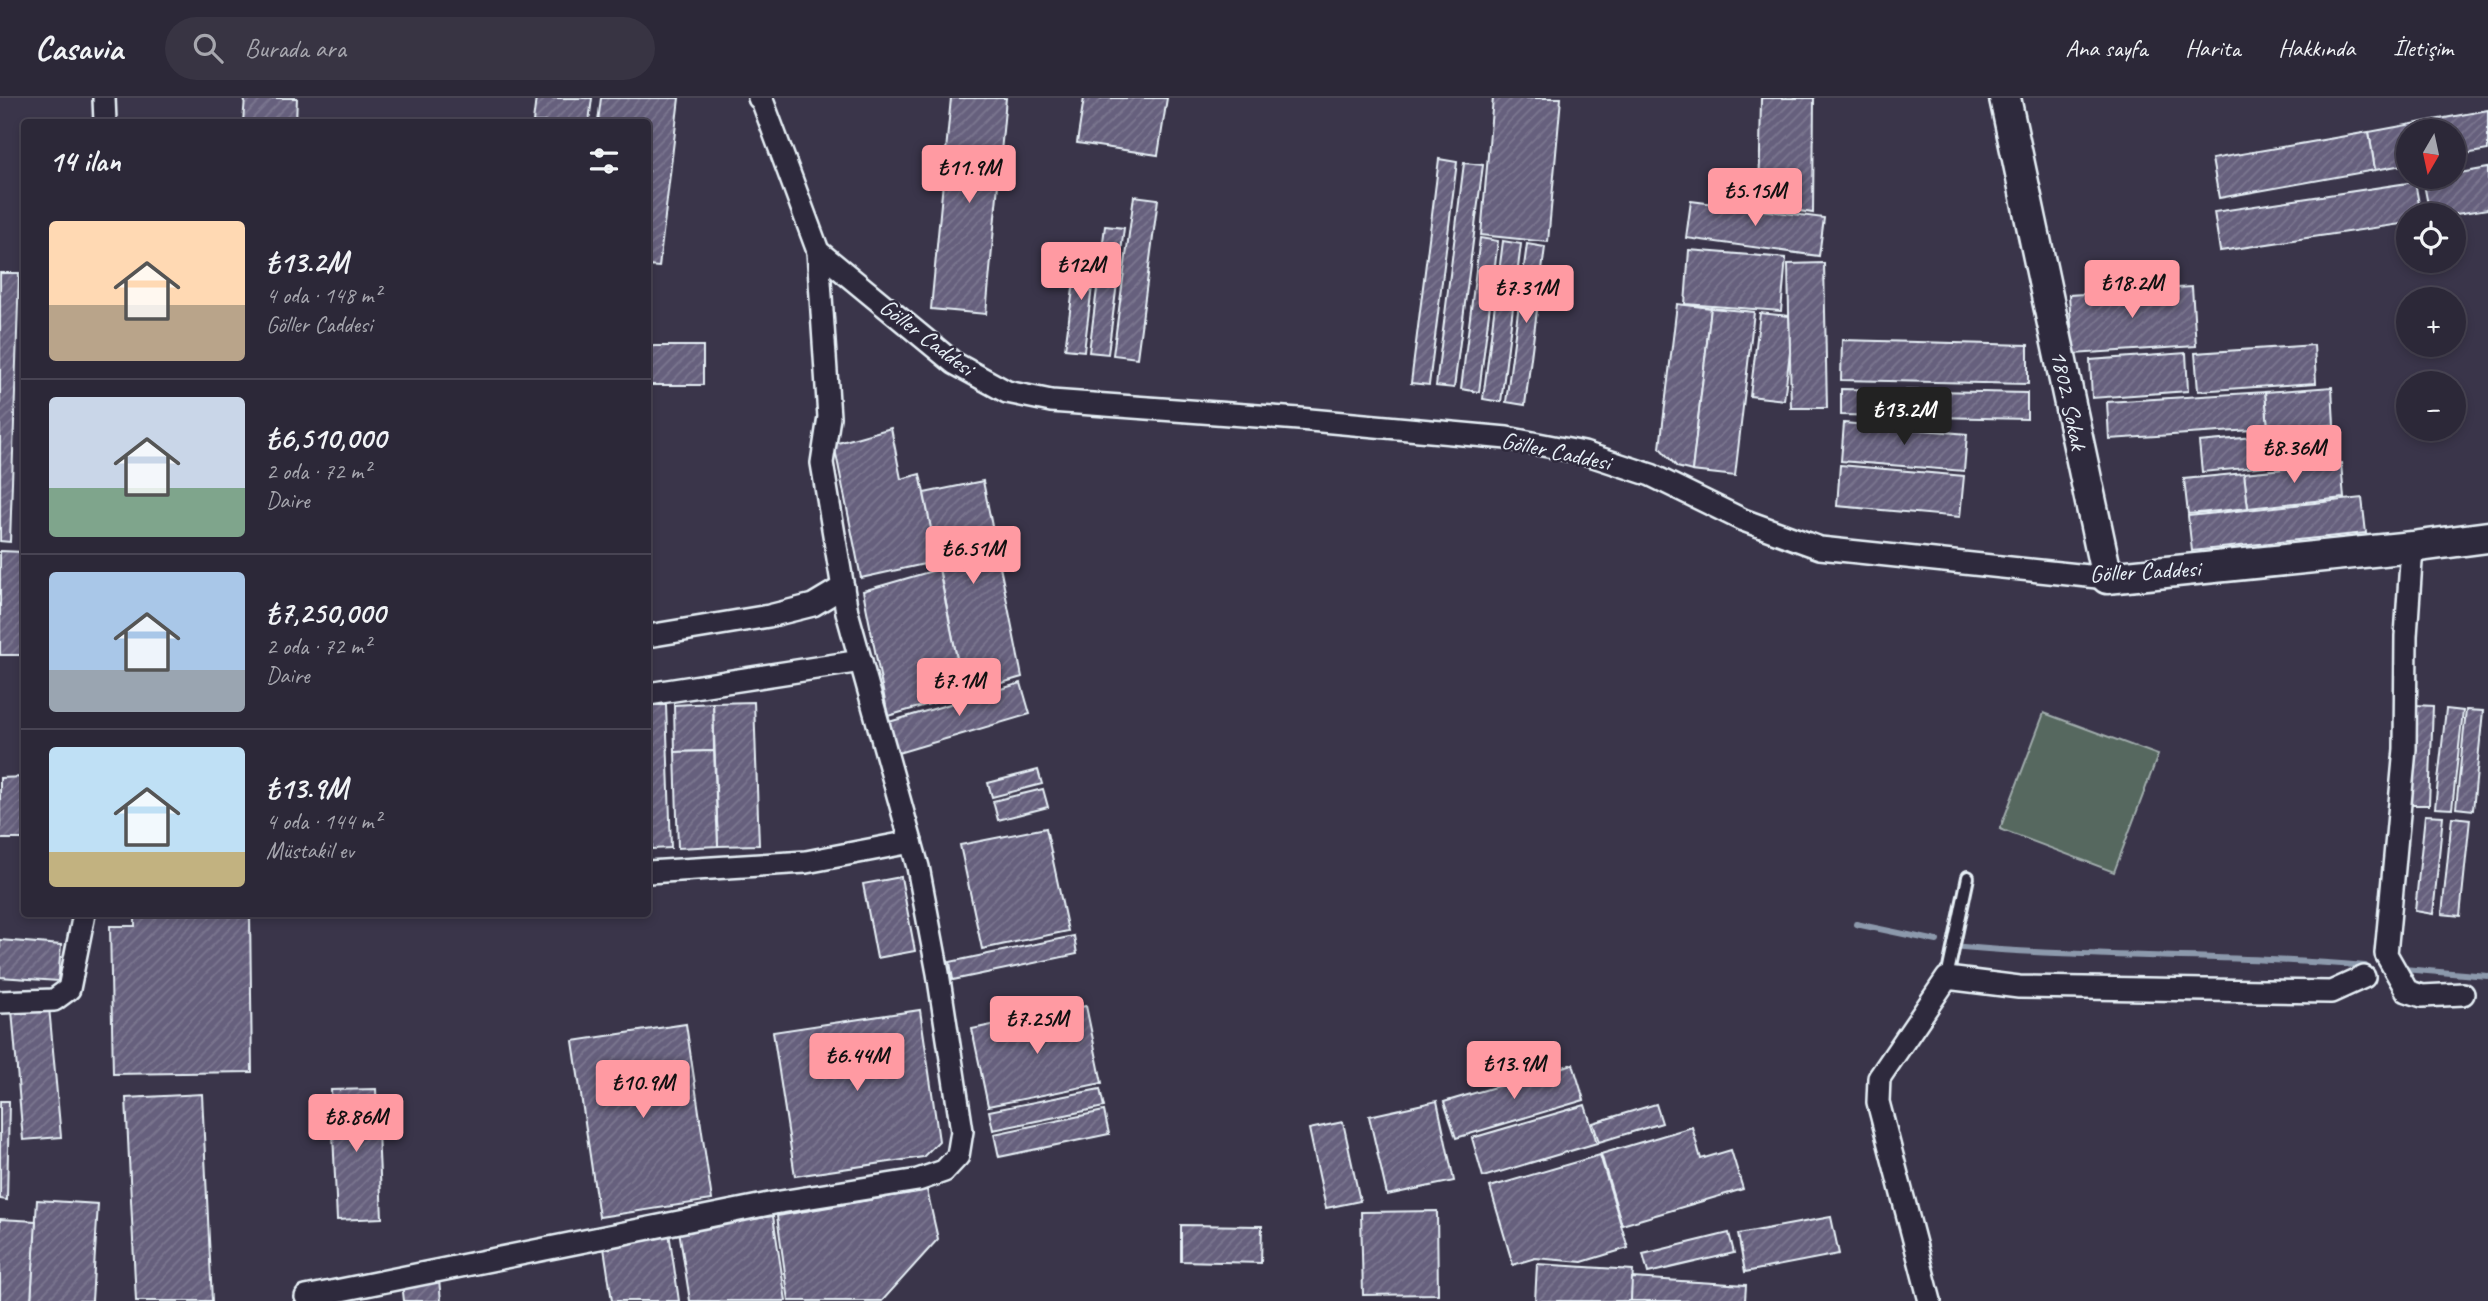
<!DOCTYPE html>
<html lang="tr">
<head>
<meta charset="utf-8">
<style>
  body { margin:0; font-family:Caveat,sans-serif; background:#383443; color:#f1f3f6; height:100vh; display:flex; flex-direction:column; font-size:26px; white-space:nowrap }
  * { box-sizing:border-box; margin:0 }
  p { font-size:23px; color:#a6a6ae }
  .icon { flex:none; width:38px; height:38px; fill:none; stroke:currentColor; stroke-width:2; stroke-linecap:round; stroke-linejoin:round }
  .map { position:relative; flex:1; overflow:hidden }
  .panel { position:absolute; left:21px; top:21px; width:630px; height:798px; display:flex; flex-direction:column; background:#2c2838; border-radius:7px; box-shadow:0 4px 10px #0003,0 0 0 2px #484453 }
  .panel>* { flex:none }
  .needle { width:46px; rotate:189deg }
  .buttons { position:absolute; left:2396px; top:21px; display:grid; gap:14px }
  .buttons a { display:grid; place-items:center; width:70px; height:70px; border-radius:50%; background:#2c2838; box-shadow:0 4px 10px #0003,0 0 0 2px #484453; font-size:35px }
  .price { position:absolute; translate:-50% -60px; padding:0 16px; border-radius:7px; background:#ff9aa2; color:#111; font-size:23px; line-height:46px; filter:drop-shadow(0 2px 4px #0008) }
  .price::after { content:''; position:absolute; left:50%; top:42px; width:21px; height:16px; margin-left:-10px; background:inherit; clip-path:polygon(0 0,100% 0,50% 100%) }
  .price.on { background:#222; color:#fff }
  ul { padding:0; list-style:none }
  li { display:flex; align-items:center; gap:21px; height:175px; padding:0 28px }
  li+li { border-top:2px solid #484453 }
  li span { display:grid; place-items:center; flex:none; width:196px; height:140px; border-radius:7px; color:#555 }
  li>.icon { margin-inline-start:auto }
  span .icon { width:84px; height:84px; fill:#fffc; stroke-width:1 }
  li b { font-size:30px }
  h2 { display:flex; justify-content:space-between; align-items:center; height:84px; padding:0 28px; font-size:30px }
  header { display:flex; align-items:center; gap:42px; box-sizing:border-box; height:98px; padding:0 35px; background:#2c2838; border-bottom:2px solid #484453 }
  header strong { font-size:33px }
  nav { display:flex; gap:38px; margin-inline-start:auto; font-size:24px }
  .search { width:490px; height:63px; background:#383443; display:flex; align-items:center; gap:18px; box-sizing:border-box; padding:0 24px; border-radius:38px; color:#a6a6ae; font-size:26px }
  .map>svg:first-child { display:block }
</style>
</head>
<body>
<header>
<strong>Casavia</strong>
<div class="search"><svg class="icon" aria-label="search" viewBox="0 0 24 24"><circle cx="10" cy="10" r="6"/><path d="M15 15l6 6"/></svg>Burada ara</div>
<nav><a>Ana sayfa</a><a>Harita</a><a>Hakkında</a><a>İletişim</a></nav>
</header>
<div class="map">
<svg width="2488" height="1203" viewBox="0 0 2488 1203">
  <defs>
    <pattern id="building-hatch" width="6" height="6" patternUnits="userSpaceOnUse" patternTransform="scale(1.75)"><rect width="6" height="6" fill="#66607d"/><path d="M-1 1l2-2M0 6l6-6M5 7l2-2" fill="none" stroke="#7c7790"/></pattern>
  </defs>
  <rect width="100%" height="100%" fill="#3a354a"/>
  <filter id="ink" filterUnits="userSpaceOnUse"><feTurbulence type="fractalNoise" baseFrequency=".0143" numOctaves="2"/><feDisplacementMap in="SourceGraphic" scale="14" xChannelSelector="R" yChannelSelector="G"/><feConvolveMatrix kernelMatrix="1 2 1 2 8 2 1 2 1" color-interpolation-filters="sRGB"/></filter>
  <g filter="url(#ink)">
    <!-- green -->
    <polygon fill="#57685f" stroke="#a0acac" stroke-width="2" points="2044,615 2158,657 2114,774 2000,731"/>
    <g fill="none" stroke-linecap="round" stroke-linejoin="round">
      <!-- stream -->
      <g stroke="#8c99ac" stroke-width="6">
        <polyline points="1856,826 1937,843"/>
        <path d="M1963,849C2097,861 2231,856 2365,868"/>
        <polyline points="2403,871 2488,878"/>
      </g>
    </g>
    <!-- building -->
    <g fill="url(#building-hatch)" stroke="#e8f1f8" stroke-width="2">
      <polygon points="245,0 297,0 296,24 243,24"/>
      <polygon points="536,0 592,0 589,24 533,24"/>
      <polygon points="601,0 679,0 659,169 648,168 648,24 598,24"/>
      <polygon points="951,0 1006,0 986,216 931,211"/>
      <polygon points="1084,0 1167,0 1158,57 1077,45"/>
      <polygon points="1493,0 1561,0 1548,144 1481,137"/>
      <polygon points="1761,0 1814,0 1813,115 1759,107"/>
      <polygon points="2488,12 2488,52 2454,58 2454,33 2408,33 2408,66 2375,72 2369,34"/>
      <polygon points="2369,34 2375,72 2219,100 2212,61"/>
      <polygon points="1439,61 1457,64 1429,287 1411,285"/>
      <polygon points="1464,65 1483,67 1454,290 1436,288"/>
      <polygon points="2488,70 2488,111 2450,117 2430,117 2423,81 2454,79 2454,76"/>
      <polygon points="2415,84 2421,117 2408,117 2408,125 2220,153 2214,114"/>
      <polygon points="1134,98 1158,101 1137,260 1113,257"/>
      <polygon points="1691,103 1824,120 1819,158 1686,140"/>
      <polygon points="1105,128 1124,130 1108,256 1089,254"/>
      <polygon points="1480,140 1498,143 1479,294 1461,291"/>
      <polygon points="1503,143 1521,146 1501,304 1483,301"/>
      <polygon points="1527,146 1545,149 1525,307 1506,304"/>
      <polygon points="1689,152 1786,160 1781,213 1685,206"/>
      <polygon points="1078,153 1096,156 1084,253 1065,251"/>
      <polygon points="1824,165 1827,310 1791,310 1788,166"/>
      <polygon points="0,175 19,175 10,444 0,443"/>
      <polygon points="2192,189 2196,248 2073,256 2069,197"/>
      <polygon points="1677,206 1711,210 1692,373 1677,369 1660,350"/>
      <polygon points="1711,210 1754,214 1735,378 1692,373"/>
      <polygon points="1760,215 1789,218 1790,254 1784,302 1750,298"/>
      <polygon points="1842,242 2028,247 2028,286 1841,282"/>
      <polygon points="2314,247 2316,285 2198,293 2195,255"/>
      <rect x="648" y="248" width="55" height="39"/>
      <polygon points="2186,255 2188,293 2092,300 2090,262"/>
      <polygon points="2332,289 2334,327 2268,331 2265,294"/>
      <polygon points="1841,291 2027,295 2027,321 1841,317"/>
      <polygon points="2265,294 2268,331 2109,341 2107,304"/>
      <polygon points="1844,325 1967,336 1964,373 1841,363"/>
      <polygon points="891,330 901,381 920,376 938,463 861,480 834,346"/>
      <polygon points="2333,332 2336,362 2202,374 2199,344"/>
      <polygon points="2341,365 2344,400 2248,410 2244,375"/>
      <polygon points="1840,367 1964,378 1960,419 1837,408"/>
      <polygon points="2244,375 2248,410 2188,416 2184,381"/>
      <polygon points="983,383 1022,579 964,596 924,395"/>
      <polygon points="2362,400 2366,435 2192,453 2188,418"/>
      <polygon points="0,453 24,454 24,557 0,557"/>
      <polygon points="939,471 964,596 888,618 863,493"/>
      <polygon points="1021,585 1030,616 898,655 889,624"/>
      <polygon points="754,604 759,747 718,748 713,605"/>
      <polygon points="713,605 714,653 675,654 674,607"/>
      <polygon points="648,607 666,607 671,750 652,751"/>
      <polygon points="2415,607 2433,608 2429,707 2412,707"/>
      <polygon points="2446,611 2463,613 2452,711 2435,710"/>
      <polygon points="2466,612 2483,613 2473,712 2456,710"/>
      <polygon points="714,653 718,748 678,750 675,654"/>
      <polygon points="648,666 652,748 648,749"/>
      <polygon points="1038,672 1042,686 992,699 988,685"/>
      <polygon points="24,679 24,741 0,741 0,680"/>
      <polygon points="1043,691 1048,709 998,722 993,703"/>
      <polygon points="2425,717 2443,718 2433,816 2415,813"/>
      <polygon points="2452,719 2470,721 2460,818 2442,816"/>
      <polygon points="1046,730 1068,833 982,851 960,747"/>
      <polygon points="901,779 915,853 877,860 863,786"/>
      <polygon points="135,816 250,816 252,974 113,976 110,828 135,828"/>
      <polygon points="1074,838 1077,856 953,882 950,864"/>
      <polygon points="0,842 61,847 58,883 0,879"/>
      <polygon points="1086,908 1102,985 988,1008 972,931"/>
      <polygon points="49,909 61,1039 23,1042 12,912"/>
      <polygon points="920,912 939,1043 923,1059 795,1078 773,934"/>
      <polygon points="686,926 712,1102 599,1119 573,943"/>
      <polygon points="1573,966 1584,1002 1456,1040 1444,1004"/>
      <polygon points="376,991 382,1120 337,1122 331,992"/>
      <polygon points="1100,991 1104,1009 993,1032 989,1013"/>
      <polygon points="202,996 212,1203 136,1203 126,1000"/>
      <polygon points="0,1003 9,1003 7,1102 0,1101"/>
      <polygon points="1437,1003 1454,1083 1387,1097 1369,1018"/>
      <polygon points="1656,1006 1662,1025 1599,1044 1593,1025"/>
      <polygon points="1585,1007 1597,1045 1483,1079 1472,1040"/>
      <polygon points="1104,1013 1109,1036 999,1059 994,1036"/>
      <polygon points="1343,1024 1360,1103 1326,1110 1309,1031"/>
      <polygon points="1692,1029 1701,1061 1731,1052 1743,1091 1622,1127 1601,1056"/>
      <polygon points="1600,1057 1628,1150 1582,1164 1535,1160 1513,1167 1490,1089"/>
      <polygon points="927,1092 938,1141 882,1203 789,1203 777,1118"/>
      <polygon points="37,1102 98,1106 92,1203 31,1203"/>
      <polygon points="1437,1113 1438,1196 1363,1197 1361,1114"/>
      <polygon points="773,1118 786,1203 690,1203 679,1132"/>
      <polygon points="1831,1119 1839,1156 1745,1174 1738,1136"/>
      <polygon points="0,1121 36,1123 31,1203 0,1203"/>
      <polygon points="1181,1127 1262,1128 1261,1165 1181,1163"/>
      <polygon points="669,1134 679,1203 612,1203 603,1143"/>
      <polygon points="1729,1135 1734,1155 1648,1175 1643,1156"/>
      <polygon points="1537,1166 1633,1172 1631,1203 1535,1203"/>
      <polygon points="1632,1180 1746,1187 1745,1203 1631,1203"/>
      <polygon points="439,1181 441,1203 404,1203 402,1185"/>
    </g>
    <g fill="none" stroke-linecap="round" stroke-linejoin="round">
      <!-- lane casing -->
      <g stroke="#e8f1f8" stroke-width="16">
        <polyline id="lane" points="1947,880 1968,779"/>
      </g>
      <!-- street casing -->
      <g stroke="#e8f1f8" stroke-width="26">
        <g id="street">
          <polyline points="104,0 105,24"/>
          <polyline points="759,0 762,2 818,153 954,265 1007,294 1051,303 1299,321 1507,340 1584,355 1651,377 1743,422 1820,450 2107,480"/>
          <polyline points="2412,449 2406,538 2405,651 2386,856 2407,893 2422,898 2463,896"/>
          <polyline points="648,538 769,518 813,507 843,489"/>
          <polyline points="648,596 861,563"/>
          <polyline points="648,774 806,764 911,744"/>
          <polyline points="0,904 54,902 69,891 84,816"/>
          <polyline points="306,1199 774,1105 918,1082 944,1073 958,1058 962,1033 938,875 918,769 847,514 822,365 829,319 818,153"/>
          <polyline points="1930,1203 1878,1004 1879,980 1947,880 2019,889 2331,894 2364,879"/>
        </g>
      </g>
      <!-- secondary casing -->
      <g stroke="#e8f1f8" stroke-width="35">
        <polyline id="secondary" points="2005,0 2107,480 2412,449 2488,439"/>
      </g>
      <!-- lane -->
      <use href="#lane" stroke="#2f2a3d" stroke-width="10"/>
      <!-- street -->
      <use href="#street" stroke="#2f2a3d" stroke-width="21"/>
      <!-- secondary -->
      <use href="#secondary" stroke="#2f2a3d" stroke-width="30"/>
    </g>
  </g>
  <g text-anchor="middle" stroke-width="5" stroke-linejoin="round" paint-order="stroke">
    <!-- street labels -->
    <g font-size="24" fill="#e8f1f8" stroke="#2f2a3d">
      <text transform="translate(927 239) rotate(37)" y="8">Göller Caddesi</text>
      <text transform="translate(2069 302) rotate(78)" y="8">1802. Sokak</text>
      <text transform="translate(1556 353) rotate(12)" y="8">Göller Caddesi</text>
      <text transform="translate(2145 473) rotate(-3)" y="8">Göller Caddesi</text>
    </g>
  </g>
</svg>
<div class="buttons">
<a><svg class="needle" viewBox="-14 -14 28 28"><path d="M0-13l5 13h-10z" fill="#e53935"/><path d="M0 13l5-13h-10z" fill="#a6a6ae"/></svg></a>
<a><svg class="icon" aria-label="locate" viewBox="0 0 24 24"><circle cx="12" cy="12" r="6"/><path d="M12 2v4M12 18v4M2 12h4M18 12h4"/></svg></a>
<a>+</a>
<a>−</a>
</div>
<b class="price" style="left:969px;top:107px">₺11.9M</b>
<b class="price" style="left:1755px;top:130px">₺5.15M</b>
<b class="price" style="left:1081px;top:204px">₺12M</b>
<b class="price" style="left:2132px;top:222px">₺18.2M</b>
<b class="price" style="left:1526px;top:227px">₺7.31M</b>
<b class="price on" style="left:1904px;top:349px">₺13.2M</b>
<b class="price" style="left:2294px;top:387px">₺8.36M</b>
<b class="price" style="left:973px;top:488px">₺6.51M</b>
<b class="price" style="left:959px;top:620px">₺7.1M</b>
<b class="price" style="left:1037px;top:958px">₺7.25M</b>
<b class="price" style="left:857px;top:995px">₺6.44M</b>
<b class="price" style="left:1514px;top:1003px">₺13.9M</b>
<b class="price" style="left:643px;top:1022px">₺10.9M</b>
<b class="price" style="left:356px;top:1056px">₺8.86M</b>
<section class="panel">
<h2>14 ilan<svg class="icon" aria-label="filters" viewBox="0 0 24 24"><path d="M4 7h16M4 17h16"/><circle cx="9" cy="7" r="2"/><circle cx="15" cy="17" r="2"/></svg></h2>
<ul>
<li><span style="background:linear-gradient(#ffd9b3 60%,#b9a48a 0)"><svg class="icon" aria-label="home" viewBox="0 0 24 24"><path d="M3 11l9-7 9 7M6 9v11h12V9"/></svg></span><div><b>₺13.2M</b><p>4 oda · 148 m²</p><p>Göller Caddesi</p></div></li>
<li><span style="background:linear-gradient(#c9d6e8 65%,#7fa58c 0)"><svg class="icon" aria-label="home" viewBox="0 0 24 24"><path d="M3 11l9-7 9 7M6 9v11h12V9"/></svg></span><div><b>₺6,510,000</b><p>2 oda · 72 m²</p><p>Daire</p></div></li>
<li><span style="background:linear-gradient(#a9c7e8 70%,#9aa5b1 0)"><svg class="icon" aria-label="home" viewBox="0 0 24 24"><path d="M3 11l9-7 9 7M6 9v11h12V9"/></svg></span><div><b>₺7,250,000</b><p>2 oda · 72 m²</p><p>Daire</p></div></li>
<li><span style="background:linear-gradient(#bfe0f5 75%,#c2b280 0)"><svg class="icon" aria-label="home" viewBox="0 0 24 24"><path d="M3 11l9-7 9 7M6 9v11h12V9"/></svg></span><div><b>₺13.9M</b><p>4 oda · 144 m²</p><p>Müstakil ev</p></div></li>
</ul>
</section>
</div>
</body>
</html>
